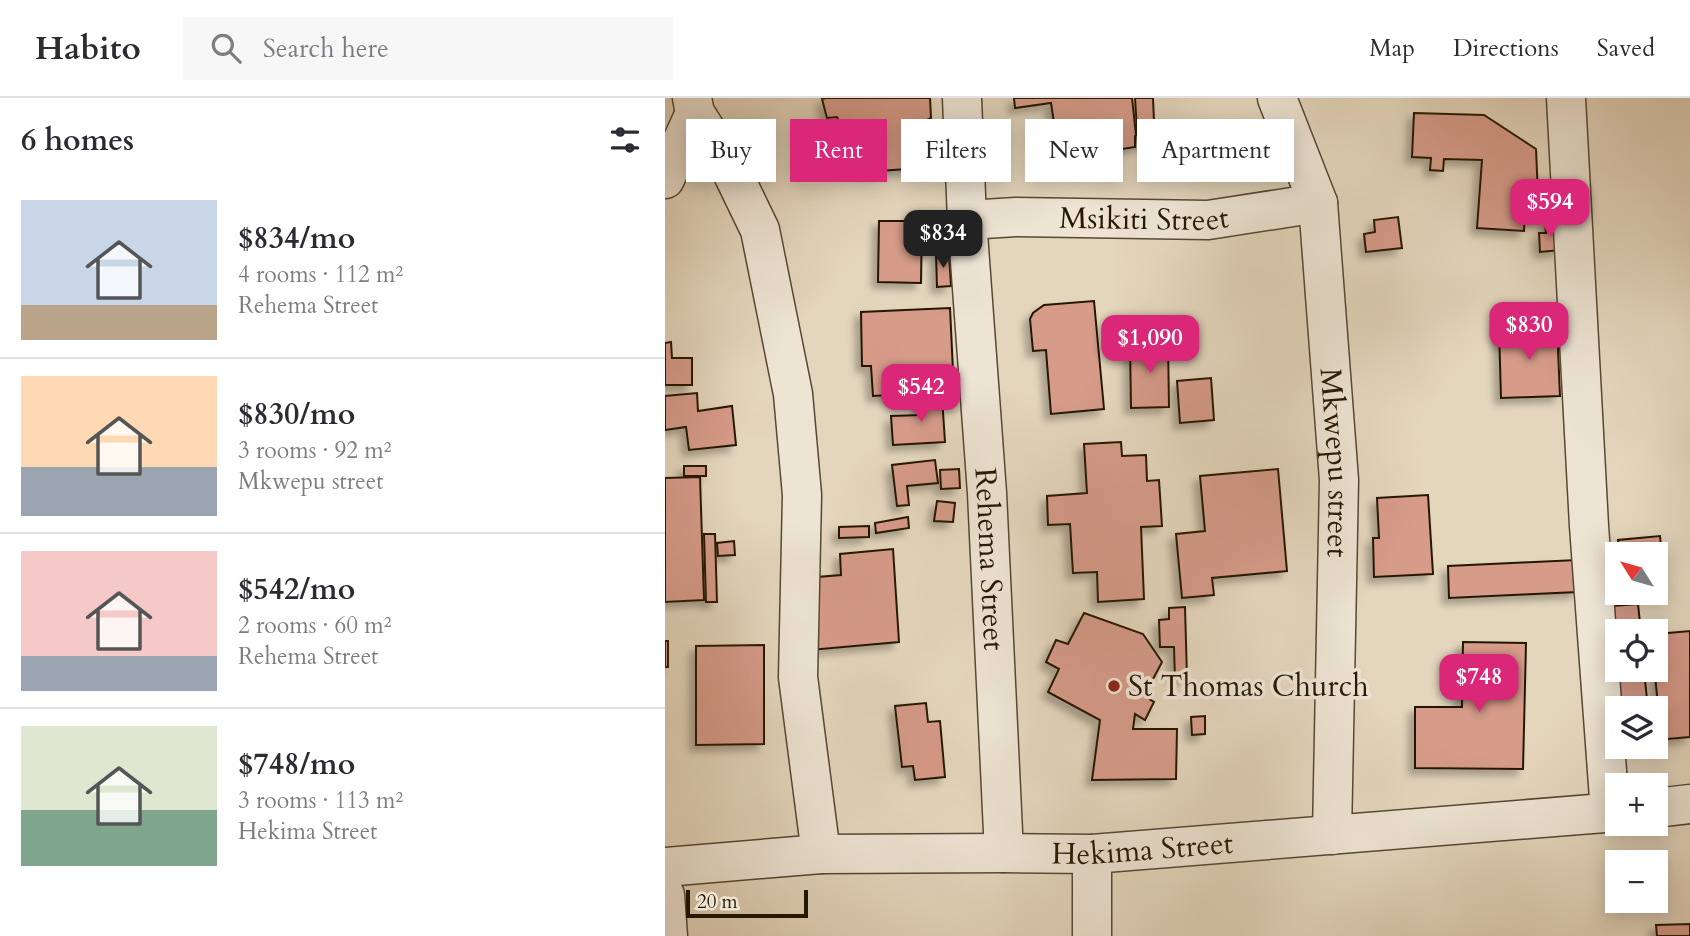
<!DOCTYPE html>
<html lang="en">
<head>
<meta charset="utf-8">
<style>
  body { margin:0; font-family:Cardo,serif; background:#f7f7f7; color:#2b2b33; height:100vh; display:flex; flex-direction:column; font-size:26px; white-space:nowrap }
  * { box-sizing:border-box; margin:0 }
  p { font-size:23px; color:#7c7c81 }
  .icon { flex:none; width:38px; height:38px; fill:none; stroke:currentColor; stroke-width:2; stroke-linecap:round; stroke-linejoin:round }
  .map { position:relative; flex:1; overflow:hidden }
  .side { display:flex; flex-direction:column; background:#fff; width:665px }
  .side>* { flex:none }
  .guide { position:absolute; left:21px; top:21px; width:665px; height:63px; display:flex; gap:14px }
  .needle { width:46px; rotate:307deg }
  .buttons { position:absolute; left:940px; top:444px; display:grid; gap:14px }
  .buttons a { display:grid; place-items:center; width:63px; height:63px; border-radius:0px; background:#fff; box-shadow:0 4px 18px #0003; font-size:35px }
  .scale { position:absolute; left:21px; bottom:18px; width:122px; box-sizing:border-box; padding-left:7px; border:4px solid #271803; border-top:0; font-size:19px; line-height:24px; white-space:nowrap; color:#271803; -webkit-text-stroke:5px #ede4d4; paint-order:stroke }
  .price { position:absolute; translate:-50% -60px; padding:0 16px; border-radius:14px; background:#db2777; color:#fff; font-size:23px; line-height:46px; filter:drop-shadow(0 2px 4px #0008) }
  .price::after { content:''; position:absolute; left:50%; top:42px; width:21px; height:16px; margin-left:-10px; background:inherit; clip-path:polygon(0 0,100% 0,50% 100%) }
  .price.active { background:#222; color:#fff }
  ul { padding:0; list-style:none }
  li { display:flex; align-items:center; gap:21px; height:175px; padding:0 21px }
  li+li { border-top:2px solid #e1e1e2 }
  li span { display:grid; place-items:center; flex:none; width:196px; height:140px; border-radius:0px; color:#555 }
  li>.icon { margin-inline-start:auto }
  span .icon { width:84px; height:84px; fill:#fffc; stroke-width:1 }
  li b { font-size:30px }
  h2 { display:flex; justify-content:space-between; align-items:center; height:84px; padding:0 21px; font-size:30px }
  .chip { padding:0 24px; border-radius:0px; background:#fff; box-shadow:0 4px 18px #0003; font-size:24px; line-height:63px }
  .chip.active { background:#db2777; color:#fff }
  header { display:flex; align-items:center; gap:42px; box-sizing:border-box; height:98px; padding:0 35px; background:#fff; border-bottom:2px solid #e1e1e2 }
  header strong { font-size:33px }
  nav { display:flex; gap:38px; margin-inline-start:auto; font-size:24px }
  .search { width:490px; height:63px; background:#f7f7f7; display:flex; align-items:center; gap:18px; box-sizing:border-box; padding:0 24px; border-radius:0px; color:#7c7c81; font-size:26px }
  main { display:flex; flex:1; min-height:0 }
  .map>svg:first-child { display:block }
</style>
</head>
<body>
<header>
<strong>Habito</strong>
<div class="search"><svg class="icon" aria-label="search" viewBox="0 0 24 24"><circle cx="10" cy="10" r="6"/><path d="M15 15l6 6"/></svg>Search here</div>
<nav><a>Map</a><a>Directions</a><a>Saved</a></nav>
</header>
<main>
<section class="side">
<h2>6 homes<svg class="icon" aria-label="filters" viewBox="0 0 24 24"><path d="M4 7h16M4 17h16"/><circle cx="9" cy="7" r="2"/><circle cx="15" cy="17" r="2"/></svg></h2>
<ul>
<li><span style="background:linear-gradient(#c9d6e8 75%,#b9a48a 0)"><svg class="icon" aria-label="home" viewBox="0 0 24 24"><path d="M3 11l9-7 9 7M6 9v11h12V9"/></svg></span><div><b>$834/mo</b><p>4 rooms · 112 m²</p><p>Rehema Street</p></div></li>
<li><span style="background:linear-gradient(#ffd9b3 65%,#9aa5b1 0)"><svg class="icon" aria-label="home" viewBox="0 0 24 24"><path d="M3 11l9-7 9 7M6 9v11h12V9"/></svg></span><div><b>$830/mo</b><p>3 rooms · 92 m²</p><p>Mkwepu street</p></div></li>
<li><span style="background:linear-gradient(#f6c9c9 75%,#9aa5b1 0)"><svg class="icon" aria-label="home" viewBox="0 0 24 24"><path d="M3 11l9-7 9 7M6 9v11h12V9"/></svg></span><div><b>$542/mo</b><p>2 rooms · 60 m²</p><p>Rehema Street</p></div></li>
<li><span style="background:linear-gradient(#dfe7d0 60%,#7fa58c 0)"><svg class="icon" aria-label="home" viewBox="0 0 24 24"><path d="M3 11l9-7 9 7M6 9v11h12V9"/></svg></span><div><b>$748/mo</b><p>3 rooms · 113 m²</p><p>Hekima Street</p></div></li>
</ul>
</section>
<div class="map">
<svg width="1025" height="838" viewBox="0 0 1025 838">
  <defs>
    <filter id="shadow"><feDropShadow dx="-6" dy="6" stdDeviation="3.5" flood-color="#0004"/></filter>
  </defs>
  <rect width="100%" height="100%" fill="#e4d6bd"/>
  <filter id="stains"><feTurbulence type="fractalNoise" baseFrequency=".00286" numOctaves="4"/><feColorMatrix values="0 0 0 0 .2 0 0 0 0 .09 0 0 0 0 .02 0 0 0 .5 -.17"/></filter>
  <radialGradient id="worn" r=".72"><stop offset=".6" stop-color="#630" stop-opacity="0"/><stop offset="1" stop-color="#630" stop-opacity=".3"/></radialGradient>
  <!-- building -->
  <g fill="#d69b89" stroke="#271803" stroke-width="2" filter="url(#shadow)">
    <polygon points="161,0 265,0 266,20 260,23 268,43 243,71 197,74 172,19 162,20 157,1"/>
    <polygon points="349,0 467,0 471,37 470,38 470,49 438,54 437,39 392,45 386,5 350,10"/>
    <polygon points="470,0 488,0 490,46 473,47"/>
    <polygon points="749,15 819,17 871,51 873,98 861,99 859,133 812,130 817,62 779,61 778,73 765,72 766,60 747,59"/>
    <polygon points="733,119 737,150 701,154 699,136 710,134 709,122"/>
    <polygon points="214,123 257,123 256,185 213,184"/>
    <polygon points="894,125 895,152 875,154 874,135 881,135 880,127"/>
    <polygon points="271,156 284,156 286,188 272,189"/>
    <polygon points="429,203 439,311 386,316 381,252 368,253 365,221 368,215 379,207"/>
    <polygon points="285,210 288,273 279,274 280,285 240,287 241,296 208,298 206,268 197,268 196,214"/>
    <polygon points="892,228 895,298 836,300 834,230"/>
    <polygon points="6,244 7,260 27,260 27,287 0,287 0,245"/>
    <polygon points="503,244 504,309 466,310 465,245"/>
    <polygon points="546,280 549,322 515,325 512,283"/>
    <polygon points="32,295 33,313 67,308 71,347 24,352 21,329 0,332 0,298"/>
    <polygon points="277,299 280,344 228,347 226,318 255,317 254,300"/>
    <polygon points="456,344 457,358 481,357 482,383 494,382 497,428 476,429 479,501 433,504 432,474 408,475 405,426 383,427 382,398 422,395 419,346"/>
    <polygon points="270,362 273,385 242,388 244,407 232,408 227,367"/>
    <rect x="19" y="368" width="22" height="10"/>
    <polygon points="294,371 295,390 276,391 275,372"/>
    <polygon points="613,371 622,473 547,480 549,497 517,500 511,436 540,433 535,378"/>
    <polygon points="35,379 39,502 0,504 0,380"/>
    <polygon points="763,397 768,476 709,479 708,440 714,440 712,400"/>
    <polygon points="272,403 290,405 288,424 269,423"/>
    <polygon points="243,419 244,430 211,435 210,425"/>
    <polygon points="204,428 204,439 174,440 174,429"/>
    <polygon points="39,436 50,436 52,504 41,504"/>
    <polygon points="995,438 999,482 990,483 990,457 954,457 953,442"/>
    <polygon points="69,443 70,457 53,458 52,445"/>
    <polygon points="228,451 234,544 145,552 140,480 176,477 175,456"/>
    <polygon points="912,462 913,494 784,500 783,468"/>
    <polygon points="973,506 976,534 952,534 952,570 946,508"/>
    <polygon points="520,509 522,580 510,581 509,549 495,549 494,522 504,521 504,510"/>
    <polygon points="419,515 478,536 497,564 479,598 489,604 480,622 470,616 468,631 512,631 511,681 427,682 435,622 383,594 394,571 381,564 391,542 403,546"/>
    <polygon points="1025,533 1025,639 990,642 990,611 985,611 985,608 993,608 990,577 995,577 992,536"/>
    <rect x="0" y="543" width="3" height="26"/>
    <polygon points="798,544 861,545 858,671 750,670 750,609 797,609"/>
    <polygon points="99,547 99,646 31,647 31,548"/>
    <polygon points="952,572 979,572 983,611 956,611"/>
    <polygon points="261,605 263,624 275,623 280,679 250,682 248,668 237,669 230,608"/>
    <polygon points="540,618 540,636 527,637 526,619"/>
    <polygon points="1025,826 1025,838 992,838 991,827"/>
  </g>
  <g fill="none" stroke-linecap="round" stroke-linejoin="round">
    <!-- minor casing -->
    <g stroke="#564832" stroke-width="41">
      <g id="minor">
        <polyline points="27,0 30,15 66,72 95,132 128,296 137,397 133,579 156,756"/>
        <path id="s1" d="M297,0L302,122L322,395L339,755"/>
        <path id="s2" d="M612,0L653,105L674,382L667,737"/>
        <polyline points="901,0 924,428 945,714"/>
        <polyline points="0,81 30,15"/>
        <path id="s3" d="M302,122L351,119L543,122L653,105"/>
        <polyline points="990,710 1025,706"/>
        <polyline points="427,756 427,838"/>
        <path id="s4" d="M0,769L156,756L339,755L427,756L952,714"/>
        <polyline points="0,797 3,838"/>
      </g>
    </g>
    <!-- minor -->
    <use href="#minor" stroke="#ede4d4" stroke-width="38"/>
  </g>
  <!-- markers -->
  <circle fill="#8f2418" stroke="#ede4d4" stroke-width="2.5" cx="449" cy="588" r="7"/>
  <g text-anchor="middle" stroke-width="7" stroke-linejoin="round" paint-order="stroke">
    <!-- street labels -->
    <g font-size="30" fill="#271803" stroke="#ede4d4">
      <text dy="10" stroke="none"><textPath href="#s3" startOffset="177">Msikiti Street</textPath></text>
      <text dy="10" stroke="none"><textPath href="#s2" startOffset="373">Mkwepu street</textPath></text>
      <text dy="10" stroke="none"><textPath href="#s1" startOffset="462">Rehema Street</textPath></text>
      <text dy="10" stroke="none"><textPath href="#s4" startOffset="478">Hekima Street</textPath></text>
    </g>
    <!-- poi labels -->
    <g font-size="30" fill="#271803" stroke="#ede4d4" text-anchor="start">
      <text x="463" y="598">St Thomas Church</text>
    </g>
  </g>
  <rect width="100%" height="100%" filter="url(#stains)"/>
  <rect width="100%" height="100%" fill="url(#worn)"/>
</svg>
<div class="buttons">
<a><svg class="needle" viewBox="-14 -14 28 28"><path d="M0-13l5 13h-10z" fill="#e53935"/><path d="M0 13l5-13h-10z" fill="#7c7c81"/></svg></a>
<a><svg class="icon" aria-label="locate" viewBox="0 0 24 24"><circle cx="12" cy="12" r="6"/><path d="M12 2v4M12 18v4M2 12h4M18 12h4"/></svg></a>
<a><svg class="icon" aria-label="layers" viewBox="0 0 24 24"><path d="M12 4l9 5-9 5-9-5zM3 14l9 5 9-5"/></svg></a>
<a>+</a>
<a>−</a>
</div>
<div class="scale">20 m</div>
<b class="price" style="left:885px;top:141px">$594</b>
<b class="price active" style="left:278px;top:172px">$834</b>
<b class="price" style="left:864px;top:264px">$830</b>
<b class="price" style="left:485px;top:277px">$1,090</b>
<b class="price" style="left:256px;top:326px">$542</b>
<b class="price" style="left:814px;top:616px">$748</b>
<div class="guide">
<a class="chip">Buy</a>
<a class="chip active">Rent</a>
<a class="chip">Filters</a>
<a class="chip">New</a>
<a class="chip">Apartment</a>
</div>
</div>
</main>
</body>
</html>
